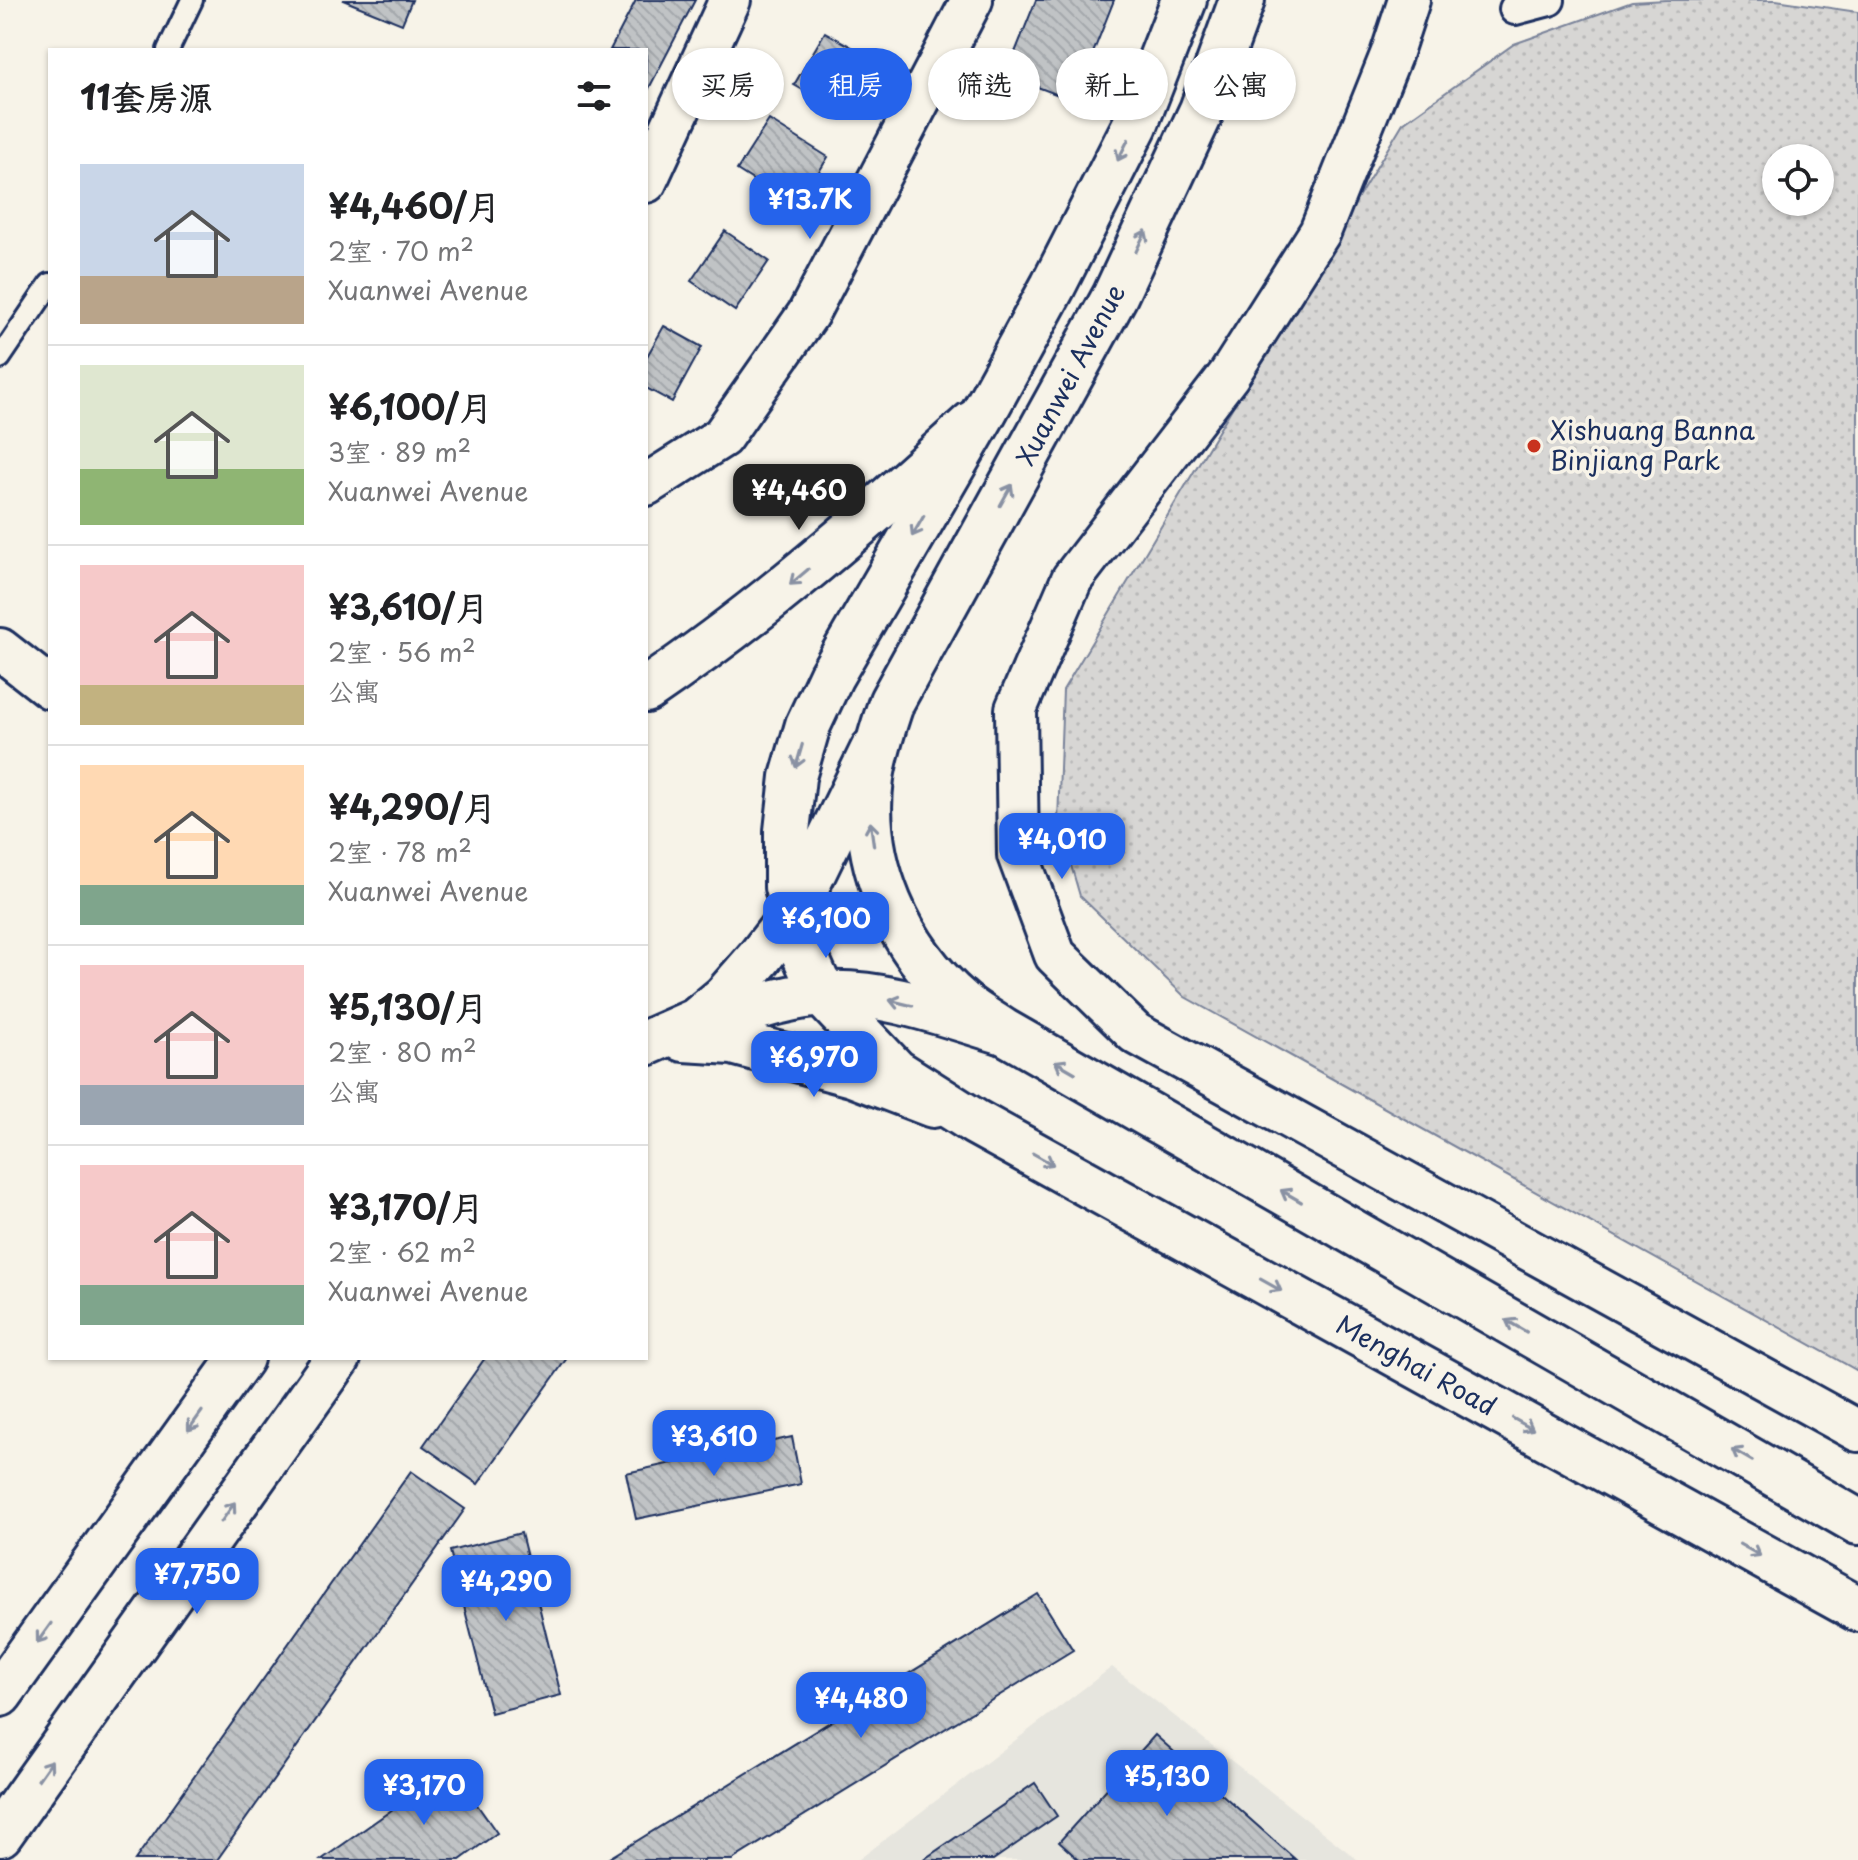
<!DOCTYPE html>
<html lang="zh">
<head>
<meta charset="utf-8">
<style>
  body { margin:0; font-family:"Playpen Sans","LXGW WenKai TC",sans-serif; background:#f6f6f6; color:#202124; height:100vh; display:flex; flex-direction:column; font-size:30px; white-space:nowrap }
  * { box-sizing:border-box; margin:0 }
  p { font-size:26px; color:#757577 }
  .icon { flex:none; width:44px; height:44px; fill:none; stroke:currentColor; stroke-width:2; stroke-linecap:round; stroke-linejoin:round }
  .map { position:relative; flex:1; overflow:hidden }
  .panel { position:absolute; left:48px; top:48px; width:600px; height:1312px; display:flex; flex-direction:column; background:#fff; border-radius:0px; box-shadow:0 2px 6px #0004 }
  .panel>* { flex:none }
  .banner { position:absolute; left:672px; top:48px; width:760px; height:72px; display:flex; gap:16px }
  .fabs { position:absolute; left:1762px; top:144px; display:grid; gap:16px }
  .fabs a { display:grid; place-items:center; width:72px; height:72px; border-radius:50%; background:#fff; box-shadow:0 2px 6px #0004; font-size:40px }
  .price { position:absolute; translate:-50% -68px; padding:0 18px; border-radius:16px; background:#2563eb; color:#fff; font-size:26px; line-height:52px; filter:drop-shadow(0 2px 4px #0008) }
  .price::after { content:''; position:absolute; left:50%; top:48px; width:24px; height:18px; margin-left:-12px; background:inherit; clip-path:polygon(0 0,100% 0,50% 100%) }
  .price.current { background:#222; color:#fff }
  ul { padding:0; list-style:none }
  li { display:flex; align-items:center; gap:24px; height:200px; padding:0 32px }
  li+li { border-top:2px solid #e0e0e0 }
  li span { display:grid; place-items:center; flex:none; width:224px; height:160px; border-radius:0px; color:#555 }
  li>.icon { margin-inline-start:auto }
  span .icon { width:96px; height:96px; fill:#fffc; stroke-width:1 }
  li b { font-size:34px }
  h2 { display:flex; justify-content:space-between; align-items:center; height:96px; padding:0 32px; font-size:34px }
  .tag { padding:0 28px; border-radius:36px; background:#fff; box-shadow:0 2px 6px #0004; font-size:28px; line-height:72px }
  .tag.current { background:#2563eb; color:#fff }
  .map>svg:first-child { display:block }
</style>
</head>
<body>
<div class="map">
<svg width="1858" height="1860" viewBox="0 0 1858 1860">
  <defs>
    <pattern id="park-dots" width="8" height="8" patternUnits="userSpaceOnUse" patternTransform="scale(2)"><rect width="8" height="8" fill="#d7d6d4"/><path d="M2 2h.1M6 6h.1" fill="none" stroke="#b8b8b8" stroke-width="1.8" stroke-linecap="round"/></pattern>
    <pattern id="building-back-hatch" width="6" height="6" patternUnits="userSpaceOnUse" patternTransform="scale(2)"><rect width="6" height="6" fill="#c0c3c5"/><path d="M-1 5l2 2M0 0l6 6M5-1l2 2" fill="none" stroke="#a4a8ac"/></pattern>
  </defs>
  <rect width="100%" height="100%" fill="#f7f3e8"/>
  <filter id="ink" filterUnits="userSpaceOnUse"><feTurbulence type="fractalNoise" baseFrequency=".0125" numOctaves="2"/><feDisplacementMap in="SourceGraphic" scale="16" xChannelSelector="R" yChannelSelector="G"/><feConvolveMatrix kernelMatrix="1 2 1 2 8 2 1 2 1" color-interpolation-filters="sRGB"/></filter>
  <g filter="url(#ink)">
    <!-- built -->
    <polygon fill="#e6e5de" points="1112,1667 1358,1860 858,1860"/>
    <!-- park -->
    <path fill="url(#park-dots)" stroke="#798299" stroke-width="2" fill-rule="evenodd" d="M1666,0H1776L1858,12V1371L1185,997L1080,896L1058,821L1063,690L1403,123L1514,44L1632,2ZM1776,158H1820V202H1776Z"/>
    <!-- building -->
    <g fill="url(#building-back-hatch)" stroke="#1b2f5e" stroke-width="2">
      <polygon points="343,0 412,0 402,24"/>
      <polygon points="636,0 695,0 646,94 646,50 610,50"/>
      <polygon points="1036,0 1114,0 1074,101 1006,75"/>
      <polygon points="825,32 866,55 836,109 794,85"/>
      <polygon points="769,120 828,157 797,208 737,170"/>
      <polygon points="725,231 769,261 735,311 691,281"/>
      <polygon points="664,326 702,347 672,402 646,388 646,358"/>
      <polygon points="485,1358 567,1358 478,1484 423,1446"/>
      <polygon points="792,1437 801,1484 636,1519 626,1473"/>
      <polygon points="411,1471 465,1509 217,1860 135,1860"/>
      <polygon points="521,1533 561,1695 491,1713 450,1551"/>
      <polygon points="1038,1594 1073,1650 732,1860 606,1860"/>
      <polygon points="1155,1735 1296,1860 1079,1860 1059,1842"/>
      <polygon points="451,1768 497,1833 460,1860 321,1860"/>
      <polygon points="1035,1783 1057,1816 993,1860 923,1860"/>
    </g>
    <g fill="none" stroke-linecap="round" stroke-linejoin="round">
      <!-- service casing -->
      <g stroke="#1b2f5e" stroke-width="26">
        <g id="service">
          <polyline points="168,50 192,0"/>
          <polyline points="0,358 50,284"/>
        </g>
      </g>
      <!-- pedestrian casing -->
      <g stroke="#1b2f5e" stroke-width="36">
        <polyline id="pedestrian" points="1515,9 1549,0"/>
      </g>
      <!-- minor casing -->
      <g stroke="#1b2f5e" stroke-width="46">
        <g id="minor">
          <polyline points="1409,0 1391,55 1320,232 1229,375 1072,579 1016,709 1018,855 1055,955 1135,1033 1858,1431"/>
          <polyline points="646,182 730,0"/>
          <polyline points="646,485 722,437 808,314 972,0"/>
          <polyline points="0,649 50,688"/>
        </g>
      </g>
      <!-- secondary casing -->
      <g stroke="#1b2f5e" stroke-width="50">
        <g id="secondary">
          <path d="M646,690C763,611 868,519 972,424"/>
          <path d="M698,1026C739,1014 782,996 825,994C885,991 944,1014 1001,1031"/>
          <polyline points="684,1039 733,1042 852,1074 933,1105"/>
          <polyline points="646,1043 696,1021 725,997 759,958 793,914 873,750"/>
          <polyline points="0,1694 241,1358"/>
          <polyline points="0,1834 338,1358"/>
        </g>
      </g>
      <!-- trunk casing -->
      <g stroke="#1b2f5e" stroke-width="50">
        <g id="trunk">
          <polyline points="1184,0 1135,125 1053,286 983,414 831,676 808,725 793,777 787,831 787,887 803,951 822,994 895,1071 975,1122 1858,1609"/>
          <path d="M1242,0L1202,110L1115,296L892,701C883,727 875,752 871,778C860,863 899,949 962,1003C975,1014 990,1022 1003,1031L1858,1522"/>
        </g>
      </g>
      <!-- service -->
      <use href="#service" stroke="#f7f3e8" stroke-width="20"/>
      <!-- pedestrian -->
      <use href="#pedestrian" stroke="#f7f3e8" stroke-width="30"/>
      <!-- minor -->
      <use href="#minor" stroke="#f7f3e8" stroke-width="40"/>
      <!-- secondary -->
      <use href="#secondary" stroke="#f7f3e8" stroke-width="44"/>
      <!-- trunk -->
      <use href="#trunk" stroke="#f7f3e8" stroke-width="44"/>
    </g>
    <!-- one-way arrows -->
    <defs><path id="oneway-shaft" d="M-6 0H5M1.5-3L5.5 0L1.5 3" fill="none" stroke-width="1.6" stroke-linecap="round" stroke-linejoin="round" transform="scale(2)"/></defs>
    <g stroke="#8991a3">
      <use href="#oneway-shaft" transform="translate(1123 150) rotate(117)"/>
      <use href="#oneway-shaft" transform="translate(1141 241) rotate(-65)"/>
      <use href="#oneway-shaft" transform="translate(1006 495) rotate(-61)"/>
      <use href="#oneway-shaft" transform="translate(918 526) rotate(120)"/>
      <use href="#oneway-shaft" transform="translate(799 577) rotate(140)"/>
      <use href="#oneway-shaft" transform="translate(799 756) rotate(106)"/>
      <use href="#oneway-shaft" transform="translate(872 834) rotate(-98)"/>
      <use href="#oneway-shaft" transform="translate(901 1003) rotate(-166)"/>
      <use href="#oneway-shaft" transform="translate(1065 1067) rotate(-150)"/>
      <use href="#oneway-shaft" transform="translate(1043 1159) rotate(29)"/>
      <use href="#oneway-shaft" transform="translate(1291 1196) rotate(-150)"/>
      <use href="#oneway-shaft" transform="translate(1271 1285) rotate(29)"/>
      <use href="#oneway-shaft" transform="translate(1516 1326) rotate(-150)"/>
      <use href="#oneway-shaft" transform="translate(195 1421) rotate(126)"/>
      <use href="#oneway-shaft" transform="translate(1523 1424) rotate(29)"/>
      <use href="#oneway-shaft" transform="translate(1742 1455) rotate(-150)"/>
      <use href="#oneway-shaft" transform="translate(228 1512) rotate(-55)"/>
      <use href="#oneway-shaft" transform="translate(1750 1550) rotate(29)"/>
      <use href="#oneway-shaft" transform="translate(44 1633) rotate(126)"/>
      <use href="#oneway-shaft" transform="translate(45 1770) rotate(-55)"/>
    </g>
  </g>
  <!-- markers -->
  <circle fill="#c8321e" stroke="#f7f3e8" stroke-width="3" cx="1534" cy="446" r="8"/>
  <g text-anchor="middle" stroke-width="7" stroke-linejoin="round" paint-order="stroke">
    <!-- street labels -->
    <g font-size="26" fill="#1b2f5e" stroke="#f7f3e8">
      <text transform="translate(1071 375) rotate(-62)" y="9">Xuanwei Avenue</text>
      <text transform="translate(1416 1366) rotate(29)" y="9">Menghai Road</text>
    </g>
    <!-- poi labels -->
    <g font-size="26" fill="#1b2f5e" stroke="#f7f3e8" text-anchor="start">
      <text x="1550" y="440">Xishuang Banna<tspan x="1550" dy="30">Binjiang Park</tspan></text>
    </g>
  </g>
</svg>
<div class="fabs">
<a><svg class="icon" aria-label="locate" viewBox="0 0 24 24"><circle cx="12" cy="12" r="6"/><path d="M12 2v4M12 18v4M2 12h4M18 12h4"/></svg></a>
</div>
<b class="price" style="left:810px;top:241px">¥13.7K</b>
<b class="price current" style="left:799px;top:532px">¥4,460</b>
<b class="price" style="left:1062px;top:881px">¥4,010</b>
<b class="price" style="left:826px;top:960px">¥6,100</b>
<b class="price" style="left:814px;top:1099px">¥6,970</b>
<b class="price" style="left:714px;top:1478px">¥3,610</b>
<b class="price" style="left:197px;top:1616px">¥7,750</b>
<b class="price" style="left:506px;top:1623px">¥4,290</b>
<b class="price" style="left:861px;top:1740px">¥4,480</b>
<b class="price" style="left:1167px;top:1818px">¥5,130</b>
<b class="price" style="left:424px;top:1827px">¥3,170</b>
<div class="banner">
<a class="tag">买房</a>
<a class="tag current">租房</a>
<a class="tag">筛选</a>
<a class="tag">新上</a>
<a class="tag">公寓</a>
</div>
<section class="panel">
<h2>11套房源<svg class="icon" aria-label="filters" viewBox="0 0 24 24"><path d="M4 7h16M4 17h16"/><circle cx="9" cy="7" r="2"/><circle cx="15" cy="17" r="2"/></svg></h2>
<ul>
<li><span style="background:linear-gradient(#c9d6e8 70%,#b9a48a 0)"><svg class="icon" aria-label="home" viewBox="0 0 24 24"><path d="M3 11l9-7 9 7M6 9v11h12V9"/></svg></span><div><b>¥4,460/月</b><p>2室 · 70 m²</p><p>Xuanwei Avenue</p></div></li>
<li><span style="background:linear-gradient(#dfe7d0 65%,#8fb573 0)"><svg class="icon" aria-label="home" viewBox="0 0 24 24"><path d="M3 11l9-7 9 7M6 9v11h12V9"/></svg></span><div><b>¥6,100/月</b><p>3室 · 89 m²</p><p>Xuanwei Avenue</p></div></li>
<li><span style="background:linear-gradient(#f6c9c9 75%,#c2b280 0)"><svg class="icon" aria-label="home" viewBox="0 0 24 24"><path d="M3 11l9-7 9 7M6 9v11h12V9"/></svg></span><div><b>¥3,610/月</b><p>2室 · 56 m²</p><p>公寓</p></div></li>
<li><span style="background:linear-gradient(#ffd9b3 75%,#7fa58c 0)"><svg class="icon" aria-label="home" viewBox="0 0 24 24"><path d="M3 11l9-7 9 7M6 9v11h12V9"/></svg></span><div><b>¥4,290/月</b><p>2室 · 78 m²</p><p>Xuanwei Avenue</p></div></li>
<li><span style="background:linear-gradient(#f6c9c9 75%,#9aa5b1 0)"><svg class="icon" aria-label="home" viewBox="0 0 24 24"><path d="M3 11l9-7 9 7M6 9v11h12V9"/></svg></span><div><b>¥5,130/月</b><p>2室 · 80 m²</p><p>公寓</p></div></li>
<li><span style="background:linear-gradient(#f6c9c9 75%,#7fa58c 0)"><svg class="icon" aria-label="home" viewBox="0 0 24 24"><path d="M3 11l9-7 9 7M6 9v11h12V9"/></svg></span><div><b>¥3,170/月</b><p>2室 · 62 m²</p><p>Xuanwei Avenue</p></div></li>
</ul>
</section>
</div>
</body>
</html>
